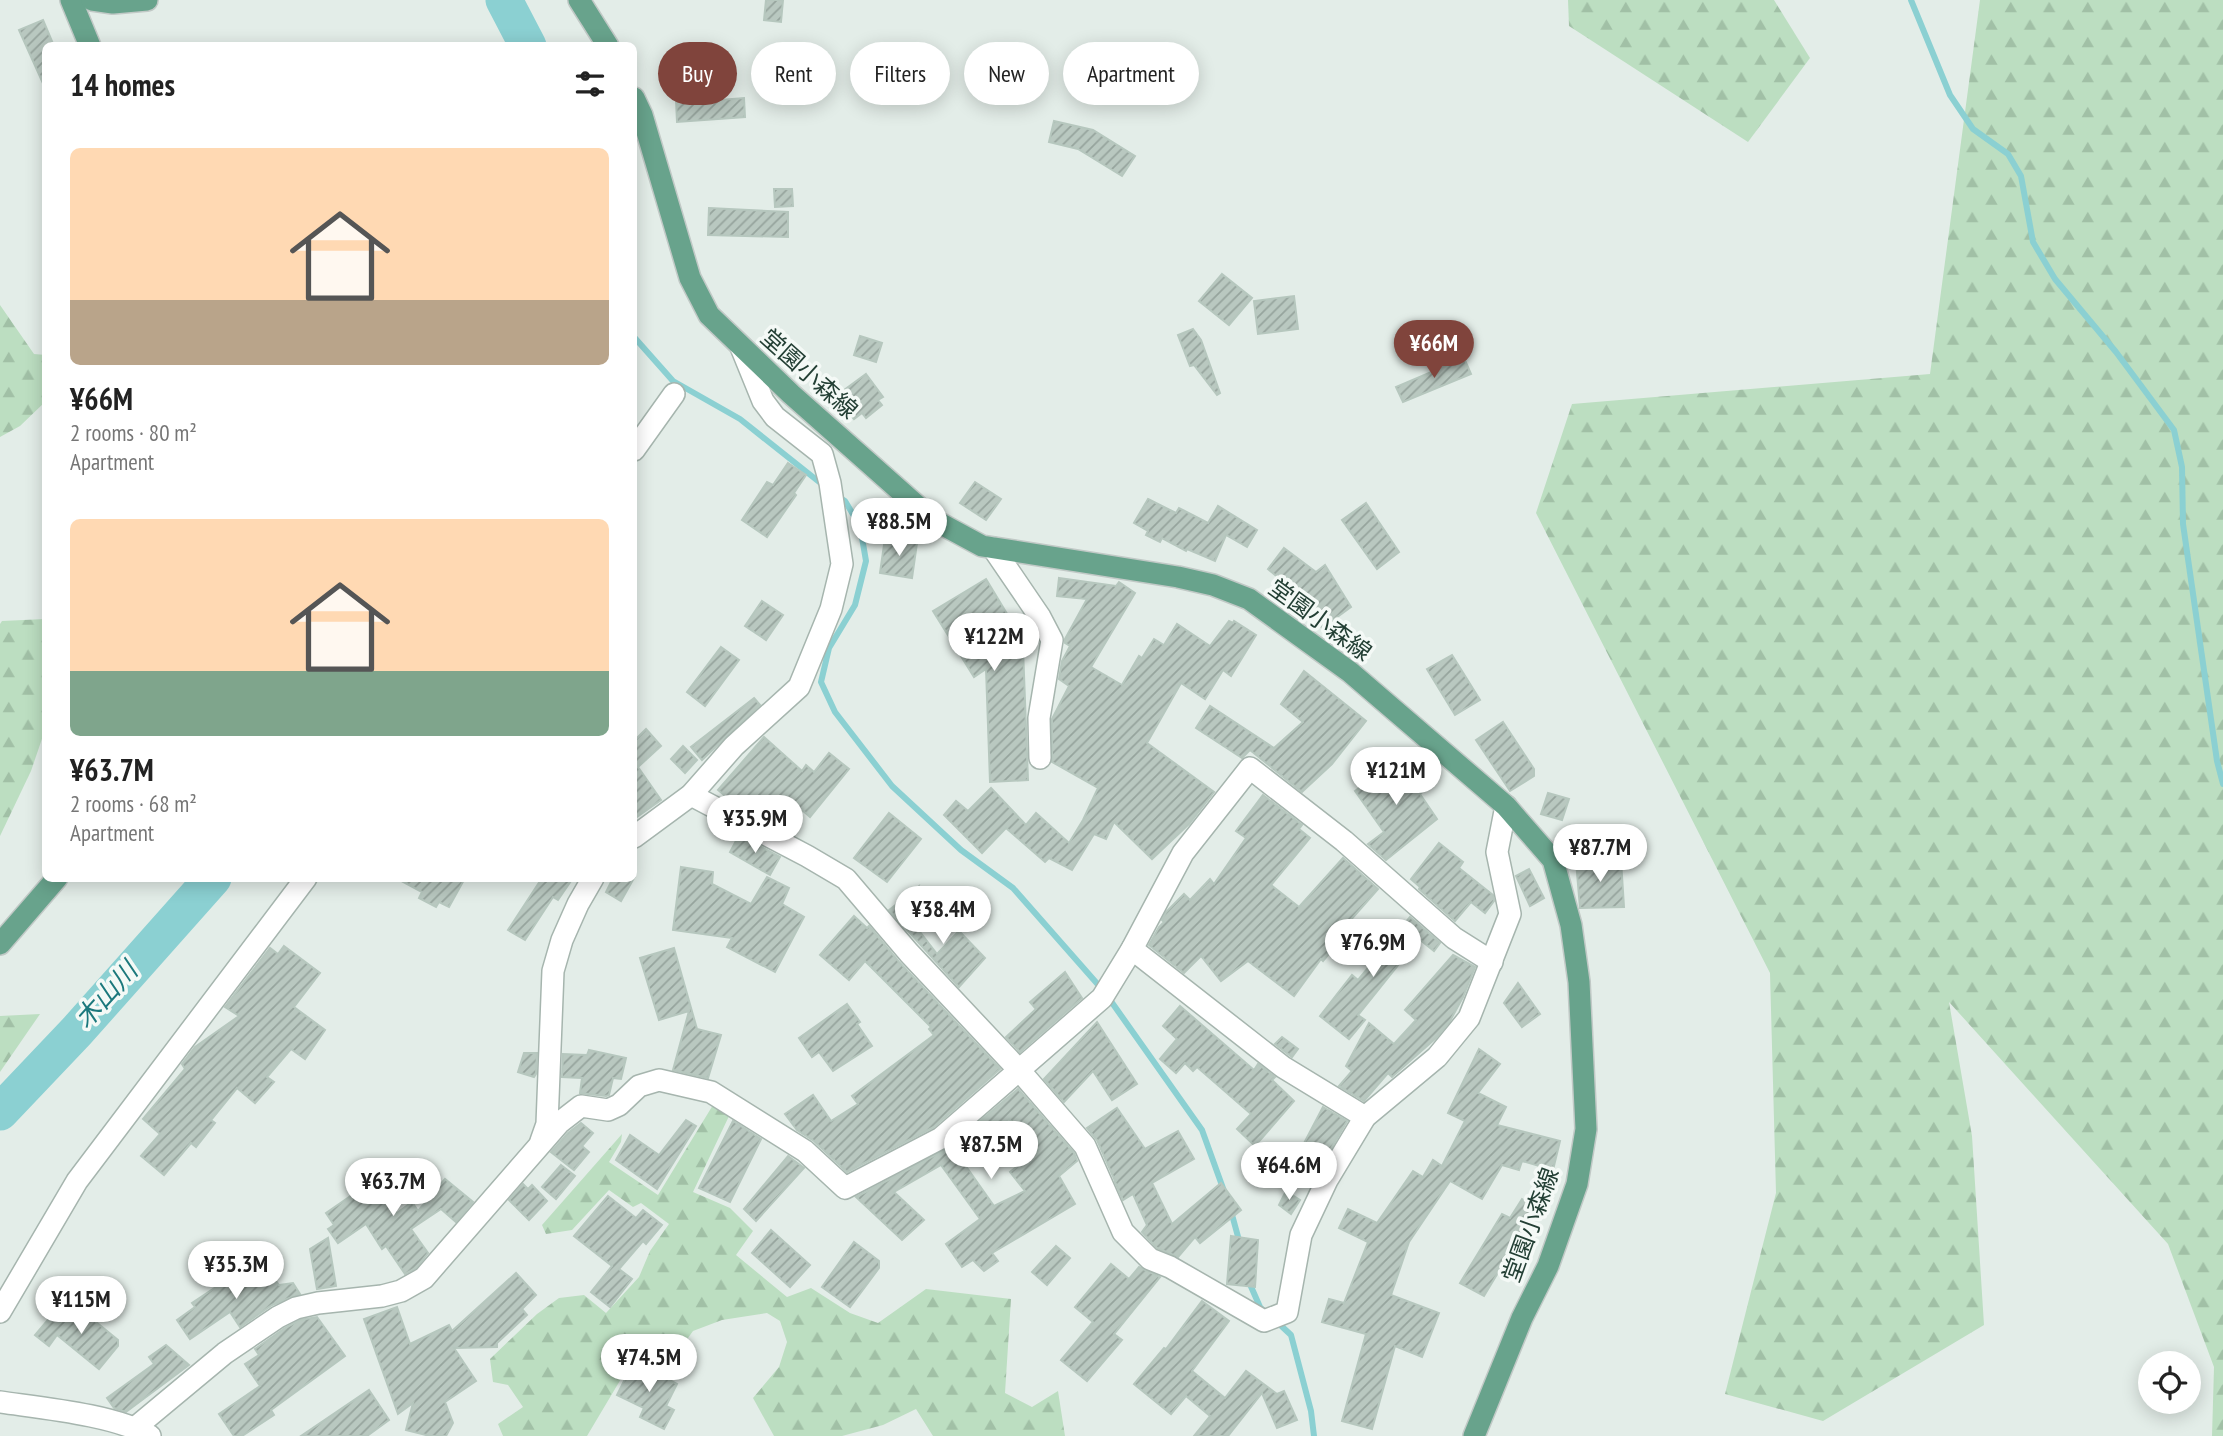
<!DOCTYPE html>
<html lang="en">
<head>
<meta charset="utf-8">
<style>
  body { margin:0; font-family:"PT Sans Narrow","Noto Sans JP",sans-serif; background:#f2f2f2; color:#222; height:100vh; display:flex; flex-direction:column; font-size:26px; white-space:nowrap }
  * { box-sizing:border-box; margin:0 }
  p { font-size:23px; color:#767676 }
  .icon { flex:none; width:38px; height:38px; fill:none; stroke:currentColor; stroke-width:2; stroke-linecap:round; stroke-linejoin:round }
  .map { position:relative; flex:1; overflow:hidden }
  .drawer { position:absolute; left:42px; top:42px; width:595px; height:840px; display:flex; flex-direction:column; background:#fff; border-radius:10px; box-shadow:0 4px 18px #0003 }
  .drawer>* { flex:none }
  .banner { position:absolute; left:658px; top:42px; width:665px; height:63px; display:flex; gap:14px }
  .buttons { position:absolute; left:2138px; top:1351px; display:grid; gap:14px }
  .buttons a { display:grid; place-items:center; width:63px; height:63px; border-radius:50%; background:#fff; box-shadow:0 4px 18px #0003; font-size:35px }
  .price { position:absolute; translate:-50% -60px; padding:0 16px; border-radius:24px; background:#fff; color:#222; font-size:23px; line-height:46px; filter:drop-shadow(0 2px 4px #0008) }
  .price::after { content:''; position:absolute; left:50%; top:42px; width:21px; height:16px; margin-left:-10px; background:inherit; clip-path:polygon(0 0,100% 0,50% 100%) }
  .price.active { background:#80443c; color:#fff }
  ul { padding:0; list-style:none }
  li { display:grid; align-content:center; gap:14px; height:371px; padding:0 28px }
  li span { display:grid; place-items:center; height:217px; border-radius:10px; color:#555 }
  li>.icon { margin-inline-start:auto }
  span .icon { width:126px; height:126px; fill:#fffc; stroke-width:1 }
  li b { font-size:30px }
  h2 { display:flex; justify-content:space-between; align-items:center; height:84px; padding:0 28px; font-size:30px }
  .pill { padding:0 24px; border-radius:32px; background:#fff; box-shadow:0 4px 18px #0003; font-size:24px; line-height:63px }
  .pill.active { background:#80443c; color:#fff }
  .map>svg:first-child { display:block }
</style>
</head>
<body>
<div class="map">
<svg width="2223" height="1436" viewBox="0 0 2223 1436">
  <defs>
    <pattern id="forest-firs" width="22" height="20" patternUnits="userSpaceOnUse" patternTransform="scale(1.75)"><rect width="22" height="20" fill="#bcdec1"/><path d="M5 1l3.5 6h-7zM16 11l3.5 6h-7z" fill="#a1c0a6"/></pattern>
    <pattern id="building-hatch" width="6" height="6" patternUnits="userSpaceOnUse" patternTransform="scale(1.75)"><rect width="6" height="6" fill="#b9c8c0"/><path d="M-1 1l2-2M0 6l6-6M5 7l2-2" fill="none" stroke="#96a49d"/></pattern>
  </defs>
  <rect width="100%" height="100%" fill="#e3ede8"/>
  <!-- forest -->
  <g fill="url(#forest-firs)">
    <polygon points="1568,0 1774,0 1810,58 1748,142 1569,26"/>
    <polygon points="1980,0 2223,0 2223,1436 2212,1436 2214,1367 2168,1244 1949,1002 1972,1136 1984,1325 1823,1421 1725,1394 1776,1193 1770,973 1536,513 1572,404 1930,374"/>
    <polygon points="0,305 34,354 46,355 45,402 20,426 0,437"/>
    <polygon points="45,619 45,730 31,771 0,836 0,624 2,621"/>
    <polygon points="40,1014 0,1072 0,1016"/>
    <polygon points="713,1105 730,1114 693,1192 730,1208 753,1231 736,1255 787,1297 811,1288 850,1313 878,1323 926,1289 1011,1299 1005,1393 1032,1407 1058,1391 1065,1436 933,1436 916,1409 883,1425 842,1436 774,1436 753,1398 779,1367 787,1342 780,1321 767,1313 722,1320 693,1331 673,1359 634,1357 587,1436 503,1436 498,1424 523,1407 508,1385 493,1382 490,1359 537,1314 559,1298 584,1295 606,1313 639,1277 650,1251 669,1224 641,1203 633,1207 609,1190 572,1230 546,1234 542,1225 622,1134 621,1142 609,1162 658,1195"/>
  </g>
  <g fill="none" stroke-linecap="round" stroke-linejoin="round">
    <!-- stream -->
    <g stroke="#8bd0d2" stroke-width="6">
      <polyline points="1911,0 1950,95 1973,129 2008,154 2021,176 2033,242 2055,279 2116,352 2174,430 2182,467 2183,524 2217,761 2223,784"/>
      <polyline points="634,337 673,381 740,419 823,485"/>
      <polyline points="837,496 845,501 860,526 866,561 855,605 829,648 821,682 835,712 892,786 961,850 1013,888 1101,988"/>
      <polyline points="1108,997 1202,1130 1224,1191"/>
      <polyline points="1231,1211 1240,1244"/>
      <polyline points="1249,1282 1260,1307 1265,1312"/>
      <polyline points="1276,1321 1291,1335 1311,1411 1314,1436"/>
    </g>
    <!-- river -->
    <g stroke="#8bd0d2" stroke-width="37">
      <polyline points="504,0 528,46"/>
      <polyline points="0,1112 77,1031 213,878"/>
    </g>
  </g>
  <!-- building -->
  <g fill="url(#building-hatch)" stroke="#b6c7be" stroke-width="2" fill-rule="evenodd">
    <polygon points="766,0 783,0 781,22 764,20"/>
    <polygon points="43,20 54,46 46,46 46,90 19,30"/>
    <polygon points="744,98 745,117 677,122 676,100 694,99 694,102"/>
    <polygon points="1054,121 1093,130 1135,156 1122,176 1078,149 1049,142"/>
    <polygon points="774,189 792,189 793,206 775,207"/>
    <polygon points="709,208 788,212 788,237 708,235"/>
    <polygon points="1222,274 1252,298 1229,325 1199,301"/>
    <polygon points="1294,296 1298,329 1258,334 1254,301"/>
    <polygon points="1193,329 1201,340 1220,393 1217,395 1194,365 1190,366 1178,335"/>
    <polygon points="860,336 882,343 876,362 854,355"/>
    <polygon points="1464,358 1471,374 1403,402 1396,387"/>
    <polygon points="866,374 883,397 878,400 882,405 866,418 862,413 854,419 836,396"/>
    <polygon points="788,463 806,475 794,493 796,495 767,537 742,520 767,482 773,485"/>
    <polygon points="975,482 1001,499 986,520 960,503"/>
    <polygon points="1148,499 1176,513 1179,508 1208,523 1218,506 1257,530 1247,547 1226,535 1215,561 1187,549 1186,551 1162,538 1160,542 1146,535 1148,531 1134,523"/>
    <polygon points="1366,503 1399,552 1377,569 1342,520"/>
    <polygon points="885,538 917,543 912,578 880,573"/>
    <polygon points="1284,548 1316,572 1325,565 1351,607 1322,628 1287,576 1282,581 1268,569"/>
    <polygon points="1059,578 1116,586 1119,582 1135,593 1091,667 1122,685 1139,656 1142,658 1154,639 1164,645 1177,624 1210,646 1229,621 1233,623 1234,621 1256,635 1231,676 1223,670 1205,699 1181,683 1147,743 1214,792 1189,824 1152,859 1114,822 1106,839 1094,834 1072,870 1049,858 1045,862 1006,828 982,853 944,815 956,801 968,811 991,788 1026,825 1036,813 1069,843 1083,820 1098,788 1052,762 1052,719 1069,686 1059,679 1062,661 1070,646 1065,643 1065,639 1087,599 1057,596"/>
    <polygon points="986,579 1012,622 1016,620 1030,644 1023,648 1028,780 990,782 986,669 974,677 933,611"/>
    <polygon points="762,601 783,615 766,640 745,626"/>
    <polygon points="721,647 739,660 705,706 687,692"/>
    <polygon points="1452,655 1480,700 1455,715 1427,669"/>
    <polygon points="1304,671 1366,721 1332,764 1302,792 1250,750 1242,758 1196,728 1210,706 1274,748 1303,722 1281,704"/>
    <polygon points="754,698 760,705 702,760 691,747"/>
    <polygon points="1503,722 1534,769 1534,776 1510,791 1476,740"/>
    <polygon points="646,729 661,746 638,767 661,800 634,819 634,741"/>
    <polygon points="764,737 802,771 806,765 814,772 829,753 849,769 810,817 801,809 785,829 732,802 718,790"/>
    <polygon points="683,746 697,760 685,773 671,759"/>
    <polygon points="1401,757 1425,790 1420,794 1437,819 1386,860 1368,844 1384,832 1355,791"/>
    <polygon points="1548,793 1569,799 1562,820 1541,814"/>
    <polygon points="1263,795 1302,825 1299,829 1310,838 1271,885 1299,907 1343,858 1378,889 1341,931 1345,935 1323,961 1321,959 1294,996 1248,961 1221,981 1201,956 1184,973 1149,945 1159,927 1164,922 1162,920 1166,912 1184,894 1190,900 1210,879 1214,884 1246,838 1236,831"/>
    <polygon points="889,813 921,839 887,882 854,858"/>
    <polygon points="739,835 780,857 770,875 730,852"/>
    <polygon points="1439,843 1463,862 1459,868 1493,895 1494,901 1485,913 1471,902 1455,921 1419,889 1420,887 1411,879"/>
    <polygon points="1621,860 1624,907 1580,908 1576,861"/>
    <polygon points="681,867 713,872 712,884 751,904 767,877 789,888 782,904 804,917 775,972 727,947 732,938 673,930"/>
    <polygon points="1529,869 1544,898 1530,906 1516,876"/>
    <polygon points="396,878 465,878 449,907 439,902 436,907 419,898 422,892"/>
    <polygon points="542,878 573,878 558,900 553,897 525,940 508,930"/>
    <polygon points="613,878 634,878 621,901 606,892"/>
    <polygon points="918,887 907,915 937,954 959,931 985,958 959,987 889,910"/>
    <polygon points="854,916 867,928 869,926 899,962 1000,1069 934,1127 847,1172 814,1141 797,1130 785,1114 813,1095 831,1121 858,1104 852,1096 934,1035 929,1029 931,1027 865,961 849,980 820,955"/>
    <polygon points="1410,917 1440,943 1434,951 1419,939 1358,1015 1365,1020 1349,1039 1320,1016 1352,975 1358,980"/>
    <polygon points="284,946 320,973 294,1007 325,1030 305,1059 291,1049 267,1077 274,1082 255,1103 237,1088 211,1120 215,1123 196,1147 191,1143 164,1175 141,1156 160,1134 143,1119 185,1069 182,1064 195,1047 239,1016 225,1007 270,948 278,954"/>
    <polygon points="674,948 697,1029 721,1035 708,1078 673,1070 689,1011 659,1020 640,958"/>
    <polygon points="1453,955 1475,967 1463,997 1450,1021 1436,1038 1392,1077 1388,1073 1364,1101 1339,1086 1352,1071 1346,1066 1369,1023 1394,1044 1416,1020 1405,1010"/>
    <polygon points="1065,972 1082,998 1020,1052 1006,1037 1036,1009 1030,1002"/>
    <polygon points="1518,983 1540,1014 1522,1027 1504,1003"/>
    <polygon points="847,1004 860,1022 857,1024 872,1046 833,1071 819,1052 812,1057 799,1038"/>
    <polygon points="1180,1006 1254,1070 1258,1064 1275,1077 1272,1080 1294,1101 1255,1146 1237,1129 1251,1114 1197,1067 1193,1071 1185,1063 1176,1073 1160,1059 1177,1039 1163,1026"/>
    <polygon points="1097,1022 1137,1084 1112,1100 1093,1071 1064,1102 1044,1079"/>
    <polygon points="1282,1037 1298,1049 1292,1057 1275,1044"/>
    <polygon points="1479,1049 1500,1064 1478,1093 1506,1107 1497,1125 1560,1141 1553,1170 1522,1161 1519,1170 1502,1165 1482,1199 1450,1181 1409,1242 1391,1295 1439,1313 1422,1357 1395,1346 1372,1429 1342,1421 1366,1334 1322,1322 1329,1299 1344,1303 1368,1242 1339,1228 1348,1209 1377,1223 1413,1171 1423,1177 1433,1160 1442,1166 1465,1121 1448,1113"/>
    <polygon points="589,1050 626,1058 621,1079 613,1078 609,1095 606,1096 580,1093 582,1078 562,1077 563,1054 587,1055"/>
    <polygon points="524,1053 537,1053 536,1074 534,1077 518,1072"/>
    <path d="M1018,1089L1074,1153L1077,1161L1059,1176L1075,1204L992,1253L998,1261L984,1271L973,1260L962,1267L946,1244L980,1219L941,1165L894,1192L924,1220L902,1240L856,1197L947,1149ZM1009,1119L1038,1150L1010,1172L1025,1191L994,1206L963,1162Z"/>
    <polygon points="1323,1107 1347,1121 1325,1159 1302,1147"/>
    <polygon points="1117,1108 1145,1149 1178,1131 1194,1159 1152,1183 1172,1224 1221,1183 1241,1210 1200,1243 1195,1237 1178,1257 1157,1248 1142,1232 1147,1225 1133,1194 1123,1200 1115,1182 1117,1180 1115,1181 1097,1140 1087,1128"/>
    <polygon points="686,1120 696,1126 657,1189 616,1160 630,1135 659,1155"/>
    <polygon points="733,1121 761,1139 730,1202 699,1188"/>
    <polygon points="581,1123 593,1133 582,1146 589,1152 574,1170 551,1152 568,1133"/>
    <polygon points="788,1156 804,1168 756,1221 744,1209"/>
    <polygon points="561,1165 575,1176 556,1199 542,1187"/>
    <polygon points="374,1166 385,1180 378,1185 397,1213 412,1202 418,1211 445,1179 473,1202 456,1222 441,1209 411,1229 428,1253 416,1268 405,1274 386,1246 382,1249 366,1224 338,1243 328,1229 334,1225 326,1213 365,1186 358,1177"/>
    <polygon points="523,1184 528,1189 532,1185 547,1201 529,1220 509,1200"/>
    <polygon points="1286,1191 1300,1200 1291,1214 1279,1205"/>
    <polygon points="608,1196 636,1218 643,1210 662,1225 646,1244 643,1241 619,1269 632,1279 610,1307 591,1292 612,1266 574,1236"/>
    <polygon points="1522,1199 1537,1208 1484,1296 1460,1283 1502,1214 1510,1218"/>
    <polygon points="771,1230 810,1265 790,1287 752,1253"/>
    <polygon points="1231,1236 1258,1240 1255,1287 1227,1284"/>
    <polygon points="328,1238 336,1286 317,1289 310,1249"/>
    <polygon points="854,1242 879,1261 879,1268 850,1307 822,1287"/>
    <polygon points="1056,1246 1070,1258 1047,1285 1032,1272"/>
    <polygon points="1111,1264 1129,1279 1139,1267 1160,1277 1114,1334 1122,1340 1087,1381 1061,1360 1093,1322 1075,1307"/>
    <polygon points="243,1269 251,1282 268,1270 279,1285 293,1283 300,1294 272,1305 240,1327 230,1312 190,1339 177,1320 195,1307 192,1303"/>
    <polygon points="516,1273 536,1295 522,1309 527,1315 497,1343 497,1347 454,1348 476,1381 445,1402 453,1423 446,1436 430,1436 406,1430 413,1403 398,1414 364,1319 397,1307 410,1344 449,1325 452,1331"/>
    <polygon points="1202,1301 1229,1321 1192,1371 1225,1398 1246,1371 1277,1394 1284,1391 1297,1420 1277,1428 1262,1393 1228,1436 1194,1436 1210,1416 1186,1396 1171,1414 1134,1384 1164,1348 1166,1349"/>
    <polygon points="74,1304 118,1340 118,1346 99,1369 57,1335 49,1346 35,1335 52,1315 60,1322"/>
    <polygon points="317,1317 345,1356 271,1410 274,1415 242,1436 234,1436 219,1414 260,1386 245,1364 259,1355 255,1349 285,1328 300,1320"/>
    <polygon points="166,1345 189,1365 126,1412 114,1408 107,1398 154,1364 149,1357"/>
    <polygon points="634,1361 677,1384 666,1406 674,1410 664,1429 640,1417 644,1408 617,1395"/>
    <polygon points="369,1390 389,1420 367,1436 301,1436"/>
  </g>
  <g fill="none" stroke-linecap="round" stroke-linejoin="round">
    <!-- minor casing -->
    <g stroke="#a6b5ae" stroke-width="24">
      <g id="minor">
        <polyline points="634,450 674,394"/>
        <polyline points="993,548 1040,617 1052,640 1039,718 1040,758"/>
        <polyline points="691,795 807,856 846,879 909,953 1019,1070 1085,1146 1123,1232 1150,1259 1170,1267 1264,1321 1287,1312 1301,1235 1327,1180 1365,1117 1437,1057 1469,1018 1510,914 1497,852 1506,806"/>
        <polyline points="634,837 691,795 734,746 799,687 831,609 842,564 830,483 822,454 775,417 763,401 741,347"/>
        <polyline points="1132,949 1283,1067 1365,1117"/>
        <polyline points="541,1141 547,1124 553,971 562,940 578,904 593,878"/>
        <polyline points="0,1312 77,1181 306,878"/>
        <path d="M0,1402C41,1408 116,1415 150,1436"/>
        <polyline points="136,1427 225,1353 278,1317 296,1308 318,1303 382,1296 401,1291 424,1278 559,1123 581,1106 608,1110 619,1105 639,1086 659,1080 711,1092 805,1151 845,1188 941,1138 1102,998 1132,949 1183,853 1250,768 1344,841 1454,938 1492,962"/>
      </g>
    </g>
    <!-- major casing -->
    <g stroke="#c1c9c6" stroke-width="24">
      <g id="major">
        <polyline points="71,0 90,46"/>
        <polyline points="92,0 113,3 147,0"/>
        <polyline points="579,0 608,46"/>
        <polyline points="634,98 642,115 690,278 709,315 791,394 932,519 982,546 1178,577 1213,585 1249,599 1350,672 1506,806 1553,860 1571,925 1579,982 1586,1129 1577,1184 1548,1266 1522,1318 1474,1436"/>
        <polyline points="0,944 57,878"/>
      </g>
    </g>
    <!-- minor -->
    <use href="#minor" stroke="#fff" stroke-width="21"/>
    <!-- major -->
    <use href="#major" stroke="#68a38c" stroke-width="21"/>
  </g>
  <g text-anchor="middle" stroke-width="7" stroke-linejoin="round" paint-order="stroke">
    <!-- street labels -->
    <g font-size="24" fill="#233f34" stroke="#f4f9f6">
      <text transform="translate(809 374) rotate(42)" y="8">堂園小森線</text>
      <text transform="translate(1320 620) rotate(36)" y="8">堂園小森線</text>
      <text transform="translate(1531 1225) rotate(-70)" y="8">堂園小森線</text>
    </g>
    <!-- water labels -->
    <g font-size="26" font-style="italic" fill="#1c787c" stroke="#f4f9f6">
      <text transform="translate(106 995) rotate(-48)" y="9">木山川</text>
    </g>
  </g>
</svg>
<div class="buttons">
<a><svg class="icon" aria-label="locate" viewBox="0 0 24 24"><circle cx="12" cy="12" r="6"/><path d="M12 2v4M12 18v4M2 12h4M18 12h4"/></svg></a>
</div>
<b class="price active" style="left:1434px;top:380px">¥66M</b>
<b class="price" style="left:899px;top:558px">¥88.5M</b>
<b class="price" style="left:994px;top:673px">¥122M</b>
<b class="price" style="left:1396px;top:807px">¥121M</b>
<b class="price" style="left:755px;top:855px">¥35.9M</b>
<b class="price" style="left:1600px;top:884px">¥87.7M</b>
<b class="price" style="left:943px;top:946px">¥38.4M</b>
<b class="price" style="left:1373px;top:979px">¥76.9M</b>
<b class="price" style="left:991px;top:1181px">¥87.5M</b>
<b class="price" style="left:1289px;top:1202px">¥64.6M</b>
<b class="price" style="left:393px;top:1218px">¥63.7M</b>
<b class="price" style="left:236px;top:1301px">¥35.3M</b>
<b class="price" style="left:81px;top:1336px">¥115M</b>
<b class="price" style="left:649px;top:1394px">¥74.5M</b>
<div class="banner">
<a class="pill active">Buy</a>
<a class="pill">Rent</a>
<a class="pill">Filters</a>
<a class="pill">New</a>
<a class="pill">Apartment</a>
</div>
<section class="drawer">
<h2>14 homes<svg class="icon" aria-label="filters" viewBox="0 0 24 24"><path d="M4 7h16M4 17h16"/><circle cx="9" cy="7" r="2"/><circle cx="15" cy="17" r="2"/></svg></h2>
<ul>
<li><span style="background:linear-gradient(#ffd9b3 70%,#b9a48a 0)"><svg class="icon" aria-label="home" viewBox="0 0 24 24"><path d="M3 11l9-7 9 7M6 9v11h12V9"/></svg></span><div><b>¥66M</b><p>2 rooms · 80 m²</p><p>Apartment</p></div></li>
<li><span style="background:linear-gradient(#ffd9b3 70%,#7fa58c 0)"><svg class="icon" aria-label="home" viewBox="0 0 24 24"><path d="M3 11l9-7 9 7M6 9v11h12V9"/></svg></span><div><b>¥63.7M</b><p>2 rooms · 68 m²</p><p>Apartment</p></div></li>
</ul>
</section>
</div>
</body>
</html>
